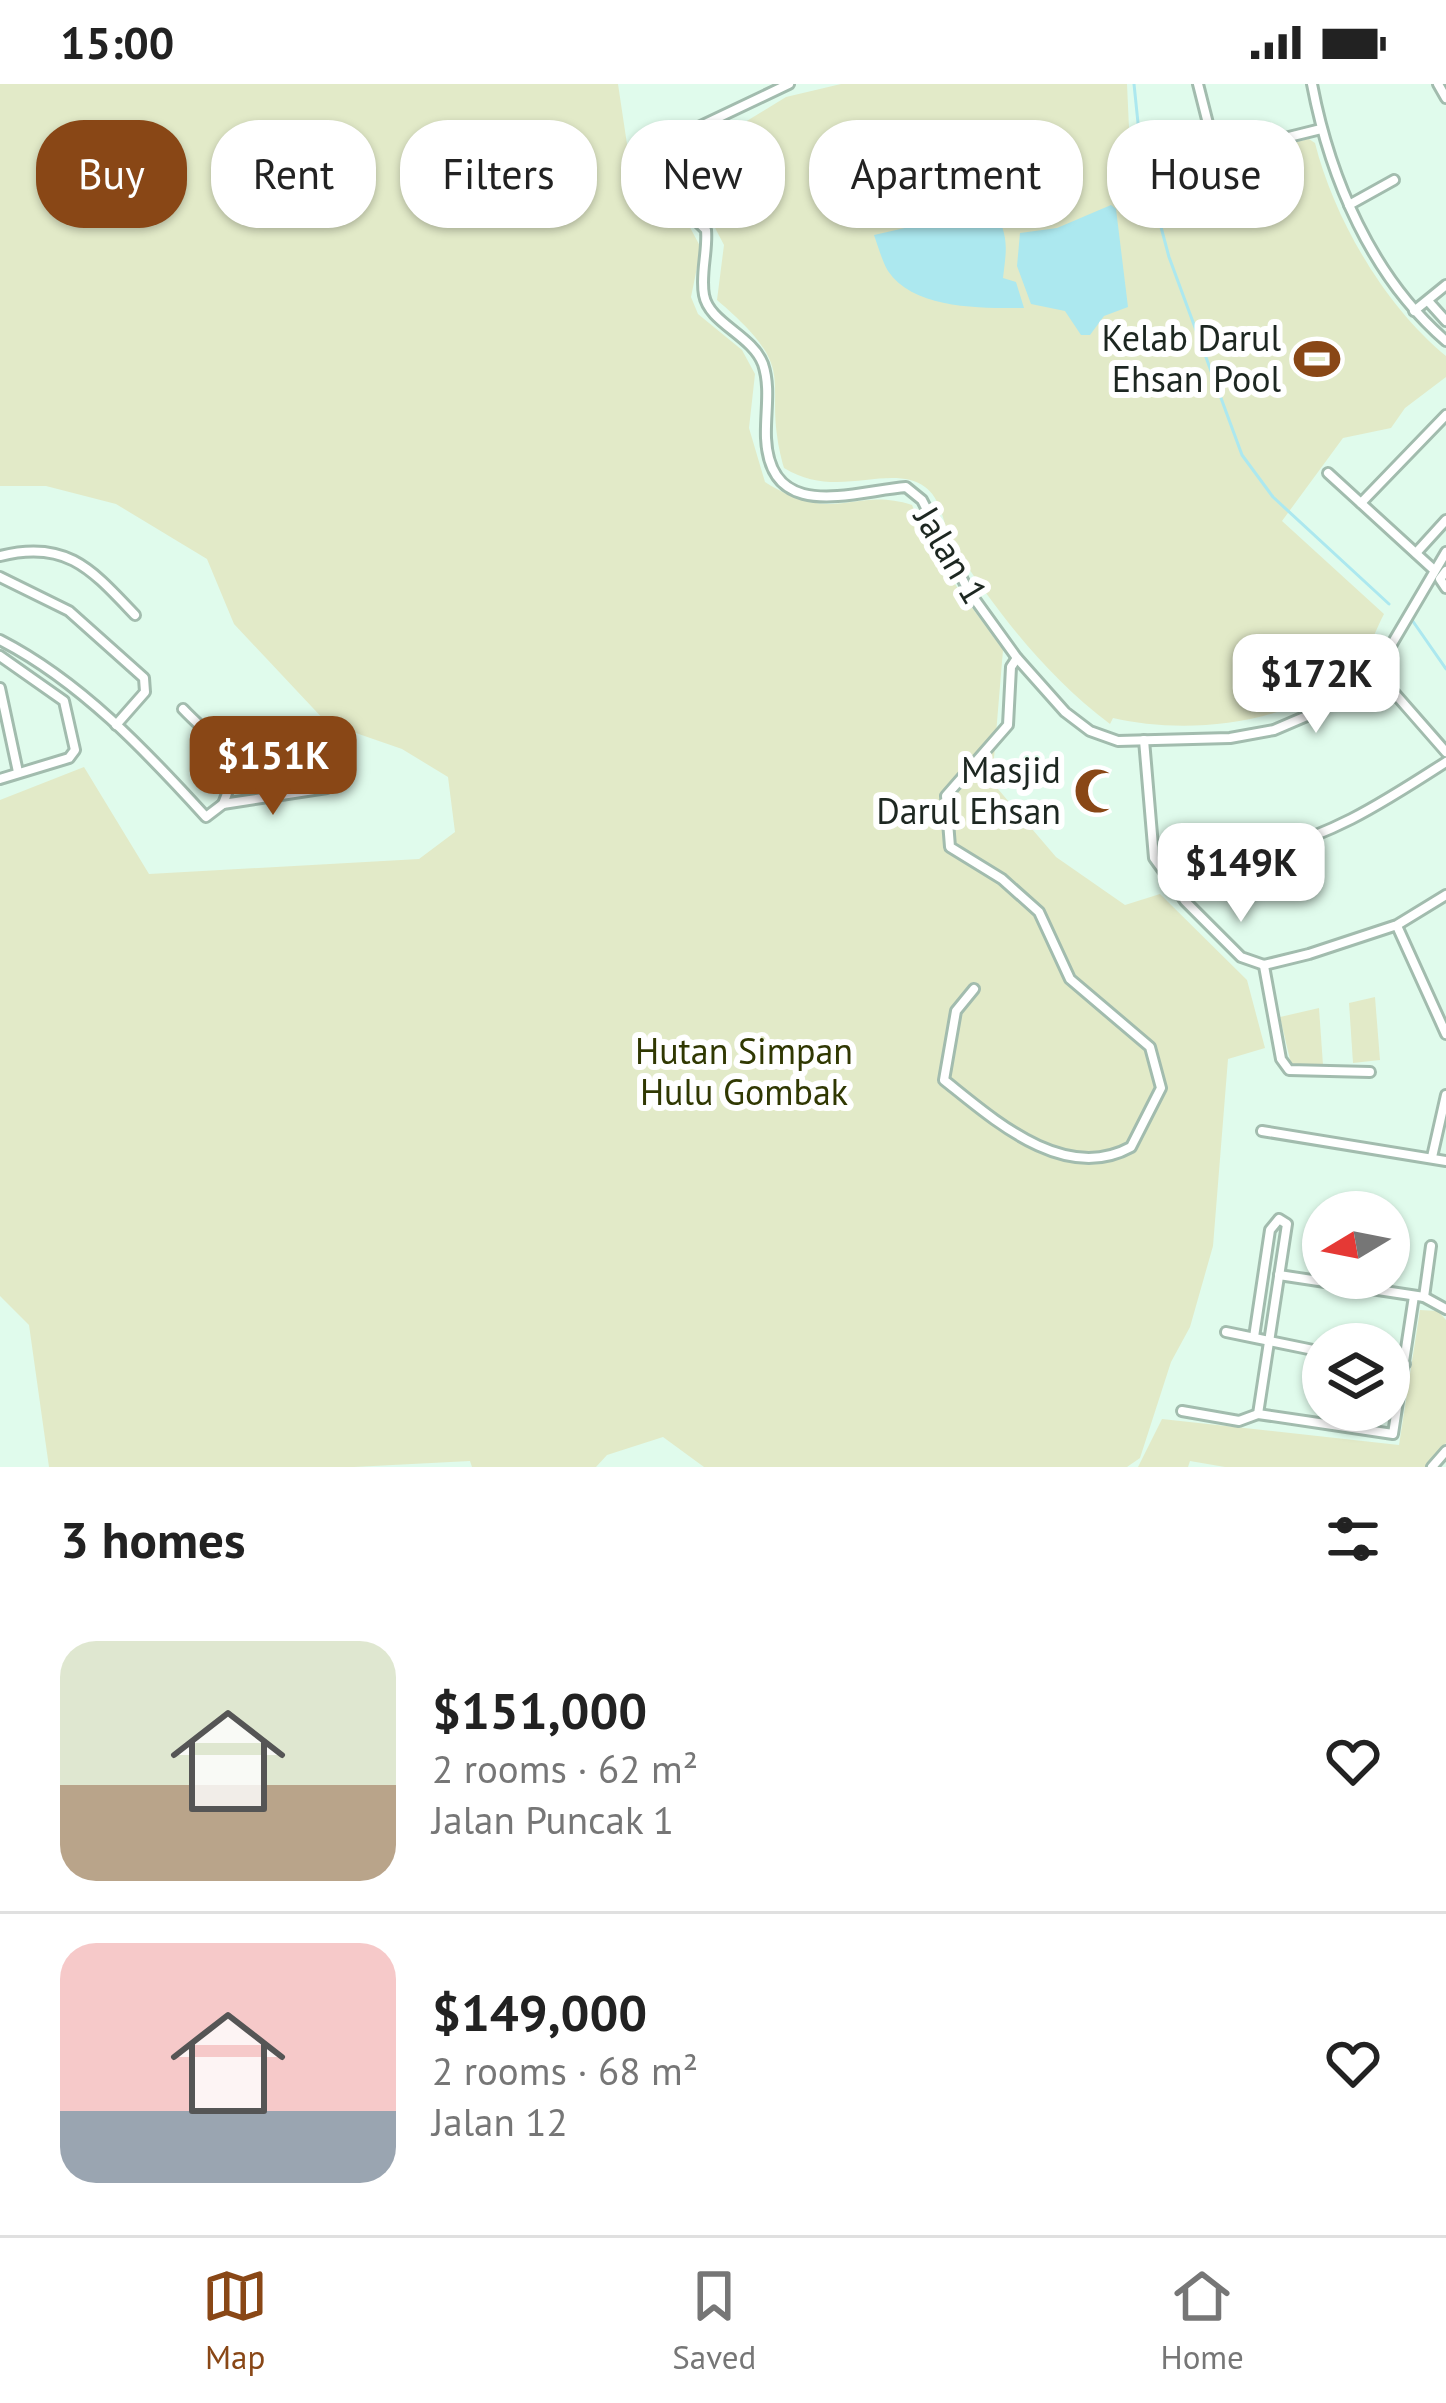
<!DOCTYPE html>
<html lang="en">
<head>
<meta charset="utf-8">
<style>
  body { margin:0; font-family:"PT Sans",sans-serif; background:#f2f2f2; color:#222; height:100vh; display:flex; flex-direction:column; font-size:45px; white-space:nowrap }
  * { box-sizing:border-box; margin:0 }
  p { font-size:39px; color:#767676 }
  .icon { flex:none; width:66px; height:66px; fill:none; stroke:currentColor; stroke-width:2; stroke-linecap:round; stroke-linejoin:round }
  .map { position:relative; height:1383px; overflow:hidden }
  .details { display:flex; flex-direction:column; background:#fff; flex:1 }
  .details>* { flex:none }
  .guide { position:absolute; left:36px; top:36px; width:1374px; height:108px; display:flex; gap:24px }
  .needle { width:78px; rotate:260deg }
  .controls { position:absolute; left:1302px; top:1107px; display:grid; gap:24px }
  .controls a { display:grid; place-items:center; width:108px; height:108px; border-radius:50%; background:#fff; box-shadow:0 3px 9px #0004; font-size:60px }
  .price { position:absolute; translate:-50% -102px; padding:0 27px; border-radius:24px; background:#fff; color:#222; font-size:39px; line-height:78px; filter:drop-shadow(0 3px 6px #0008) }
  .price::after { content:''; position:absolute; left:50%; top:72px; width:36px; height:27px; margin-left:-18px; background:inherit; clip-path:polygon(0 0,100% 0,50% 100%) }
  .price.selected { background:#894716; color:#fff }
  ul { padding:0; list-style:none }
  li { display:flex; align-items:center; gap:36px; height:300px; padding:0 60px }
  li+li { border-top:3px solid #e0e0e0 }
  li span { display:grid; place-items:center; flex:none; width:336px; height:240px; border-radius:36px; color:#555 }
  li>.icon { margin-inline-start:auto }
  span .icon { width:144px; height:144px; fill:#fffc; stroke-width:1 }
  li b { font-size:51px }
  h2 { display:flex; justify-content:space-between; align-items:center; height:144px; padding:0 60px; font-size:51px }
  .chip { padding:0 42px; border-radius:48px; background:#fff; box-shadow:0 3px 9px #0004; font-size:42px; line-height:108px }
  .chip.selected { background:#894716; color:#fff }
  .status { display:flex; justify-content:space-between; align-items:center; height:84px; padding:0 60px; background:#fff; direction:ltr }
  .status svg { height:33px; fill:currentColor }
  .menu { display:flex; justify-content:space-around; align-items:center; height:168px; border-top:3px solid #e0e0e0; background:#fff; font-size:33px; color:#767676 }
  .menu a { display:grid; justify-items:center; gap:6px }
  .menu .selected { color:#894716 }
  .map>svg:first-child { display:block }
</style>
</head>
<body>
<div class="status"><b>15:00</b><svg viewBox="0 0 49 12"><path d="M0 12V9h3v3zM5 12V6h3v6zM10 12V3h3v9zM15 12V0h3v12zM26 1h20v11H26zM47 4h2v5h-2z"/></svg></div>
<div class="map">
<svg width="1446" height="1383" viewBox="0 0 1446 1383">
  <rect width="100%" height="100%" fill="#e0fbec"/>
  <!-- green -->
  <g fill="#e2eac8">
    <path d="M0,0H618L631,87L652,111L685,134L701,164L691,213L698,230L742,266L755,290L749,344L765,398C836,443 852,402 912,421L930,466L1003,566L992,698L1056,773L1125,821L1160,810L1247,896L1265,964L1228,975L1213,1162L1190,1243L1171,1278L1140,1374L1127,1383H704L663,1353L607,1371L596,1383H472L470,1377L354,1383H49L29,1241L0,1212V716L84,683L149,790L419,775L455,748L448,693L402,665L327,639L234,540L207,475L116,420L46,402H0Z"/>
    <path d="M841,0H1127L1130,66L1139,96L1309,55L1315,59C1334,135 1385,222 1446,272V293L1405,324L1391,344L1343,354L1282,437L1384,530C1377,543 1372,559 1363,571C1312,641 1190,652 1113,634L1110,640C1046,592 997,528 953,461C943,443 943,416 925,403C890,378 837,417 784,384C758,292 807,293 717,216L724,161L702,119L655,81L663,68L727,49L786,13Z"/>
    <polygon points="1375,913 1380,976 1353,979 1349,919"/>
    <polygon points="1319,924 1323,981 1291,980 1280,933"/>
    <polygon points="1420,1226 1438,1227 1446,1236 1446,1359 1426,1383 1225,1383 1190,1377 1188,1383 1138,1383 1162,1335 1399,1361"/>
  </g>
  <!-- water -->
  <g fill="#ace8ef">
    <polygon points="1111,121 1116,125 1128,223 1104,232 1090,251 1081,251 1065,227 1031,220 1017,182 1020,149 1057,144"/>
    <path d="M984,126L998,132C1009,157 1006,168 1003,194L1016,198L1024,224C983,224 914,226 888,187C882,177 878,162 874,151Z"/>
  </g>
  <g fill="none" stroke-linecap="round" stroke-linejoin="round">
    <!-- stream -->
    <g stroke="#ace8ef" stroke-width="3">
      <polyline points="1134,0 1141,68 1169,173 1242,371 1273,413 1389,520"/>
      <polyline points="1412,536 1446,585"/>
    </g>
    <!-- minor casing -->
    <g stroke="#a2bcae" stroke-width="14">
      <g id="minor">
        <path d="M789,0L669,57L653,80L660,101L706,146C708,167 700,190 704,211C709,239 752,251 763,280C771,304 765,329 766,354C770,440 854,407 906,403L922,416L968,506L1017,574L1065,628L1090,647L1118,657L1230,654L1274,646L1309,631L1376,587L1446,468"/>
        <polyline points="1198,0 1216,71"/>
        <path d="M1312,0C1330,95 1372,193 1446,257"/>
        <polyline points="1438,0 1446,14"/>
        <polyline points="1208,73 1321,45"/>
        <polyline points="1349,121 1394,96"/>
        <polyline points="1428,217 1446,237"/>
        <polyline points="1414,227 1446,201"/>
        <polyline points="1328,389 1433,485"/>
        <polyline points="1361,419 1446,331"/>
        <polyline points="1416,469 1446,436"/>
        <path d="M0,472C67,455 92,486 135,531"/>
        <polyline points="1446,487 1440,495 1446,504"/>
        <polyline points="0,493 69,527 144,594 145,608 116,641"/>
        <path d="M0,556C80,597 146,667 206,733L223,720L327,704"/>
        <polyline points="0,572 64,617 75,666 69,674 0,695"/>
        <polyline points="1376,588 1446,668"/>
        <polyline points="0,604 18,688"/>
        <path d="M183,625C218,662 245,668 223,720"/>
        <polyline points="1144,656 1154,774 1185,817 1241,873 1264,881 1309,870 1397,841 1446,811"/>
        <path d="M1248,773C1331,752 1375,724 1446,678"/>
        <polyline points="1397,842 1446,950"/>
        <polyline points="1264,882 1281,975 1289,986 1370,988"/>
        <path d="M974,905L956,927L944,996C993,1035 1064,1100 1131,1063L1161,1004L1150,963L1070,895L1039,828L1002,795L950,763L946,712L1008,641L1011,583L1017,574"/>
        <polyline points="1262,1047 1446,1077"/>
        <polyline points="1432,1073 1446,1011"/>
        <polyline points="1279,1191 1424,1213 1446,1225"/>
        <polyline points="1424,1213 1431,1162"/>
        <polyline points="1226,1248 1323,1268"/>
        <polyline points="1254,1253 1270,1146 1279,1135 1287,1140 1258,1330"/>
        <polyline points="1389,1278 1405,1280"/>
        <polyline points="1182,1327 1239,1337 1258,1330"/>
        <polyline points="1258,1330 1393,1350 1414,1212"/>
        <polyline points="1432,1383 1446,1367"/>
      </g>
    </g>
    <!-- minor -->
    <use href="#minor" stroke="#fff" stroke-width="8"/>
  </g>
  <!-- icons -->
  <defs>
    <g id="stadium-bare" transform="scale(3.6)"><path d="M0-5a6.5 5 0 1 0 0 10a6.5 5 0 1 0 0-10ZM-3.5-1.8h7v3.6h-7Z" fill="#894716" stroke="#fff" stroke-width="2.5" paint-order="stroke"/></g>
    <g id="mosque-bare" transform="scale(3.6)"><path d="M3.5-4.9A6 6 0 1 0 3.5 4.9A5 5 0 1 1 3.5-4.9Z" fill="#894716" stroke="#fff" stroke-width="2.5" paint-order="stroke"/></g>
  </defs>
  <g fill-rule="evenodd">
    <use href="#stadium-bare" x="1317" y="275"/>
    <use href="#mosque-bare" x="1097" y="707"/>
  </g>
  <g text-anchor="middle" stroke-width="12" stroke-linejoin="round" paint-order="stroke">
    <!-- poi labels -->
    <g font-size="36" fill="#1d2721" stroke="#fff" text-anchor="end">
      <text x="1281" y="267">Kelab Darul<tspan x="1281" dy="41">Ehsan Pool</tspan></text>
      <text x="1061" y="699">Masjid<tspan x="1061" dy="41">Darul Ehsan</tspan></text>
    </g>
    <!-- street labels -->
    <g font-size="36" fill="#1d2721" stroke="#fff">
      <text transform="translate(951 471) rotate(59)" y="13">Jalan 1</text>
    </g>
    <!-- park labels -->
    <g font-size="36" fill="#303802" stroke="#fff">
      <text x="744" y="980">Hutan Simpan<tspan x="744" dy="41">Hulu Gombak</tspan></text>
    </g>
  </g>
</svg>
<div class="controls">
<a><svg class="needle" viewBox="-14 -14 28 28"><path d="M0-13l5 13h-10z" fill="#e53935"/><path d="M0 13l5-13h-10z" fill="#767676"/></svg></a>
<a><svg class="icon" aria-label="layers" viewBox="0 0 24 24"><path d="M12 4l9 5-9 5-9-5zM3 14l9 5 9-5"/></svg></a>
</div>
<b class="price" style="left:1316px;top:652px">$172K</b>
<b class="price selected" style="left:273px;top:734px">$151K</b>
<b class="price" style="left:1241px;top:841px">$149K</b>
<div class="guide">
<a class="chip selected">Buy</a>
<a class="chip">Rent</a>
<a class="chip">Filters</a>
<a class="chip">New</a>
<a class="chip">Apartment</a>
<a class="chip">House</a>
</div>
</div>
<section class="details">
<h2>3 homes<svg class="icon" aria-label="filters" viewBox="0 0 24 24"><path d="M4 7h16M4 17h16"/><circle cx="9" cy="7" r="2"/><circle cx="15" cy="17" r="2"/></svg></h2>
<ul>
<li><span style="background:linear-gradient(#dfe7d0 60%,#b9a48a 0)"><svg class="icon" aria-label="home" viewBox="0 0 24 24"><path d="M3 11l9-7 9 7M6 9v11h12V9"/></svg></span><div><b>$151,000</b><p>2 rooms · 62 m²</p><p>Jalan Puncak 1</p></div><svg class="icon" aria-label="heart" viewBox="0 0 24 24"><path d="M12 20l-8-8c-3-5 5-10 8-4 3-6 11-1 8 4z"/></svg></li>
<li><span style="background:linear-gradient(#f6c9c9 70%,#9aa5b1 0)"><svg class="icon" aria-label="home" viewBox="0 0 24 24"><path d="M3 11l9-7 9 7M6 9v11h12V9"/></svg></span><div><b>$149,000</b><p>2 rooms · 68 m²</p><p>Jalan 12</p></div><svg class="icon" aria-label="heart" viewBox="0 0 24 24"><path d="M12 20l-8-8c-3-5 5-10 8-4 3-6 11-1 8 4z"/></svg></li>
</ul>
</section>
<nav class="menu">
<a class="selected"><svg class="icon" aria-label="map" viewBox="0 0 24 24"><path d="M3 6l6-2 6 2 6-2v14l-6 2-6-2-6 2zM9 4v14M15 6v14"/></svg>Map</a>
<a><svg class="icon" aria-label="saved" viewBox="0 0 24 24"><path d="M7 4h10v16l-5-4-5 4z"/></svg>Saved</a>
<a><svg class="icon" aria-label="home" viewBox="0 0 24 24"><path d="M3 11l9-7 9 7M6 9v11h12V9"/></svg>Home</a>
</nav>
</body>
</html>
